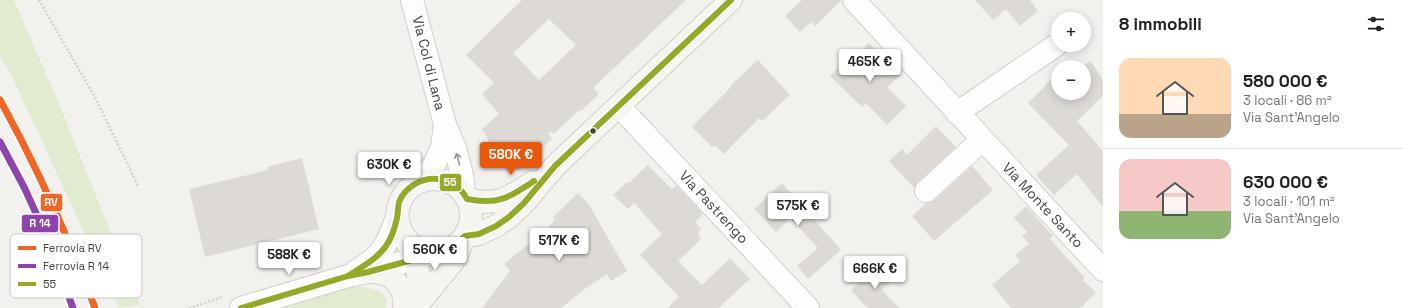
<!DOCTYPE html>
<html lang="it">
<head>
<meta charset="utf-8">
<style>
  body { margin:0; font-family:"Space Grotesk",sans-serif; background:#f6f6f6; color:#202124; height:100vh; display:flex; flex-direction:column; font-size:15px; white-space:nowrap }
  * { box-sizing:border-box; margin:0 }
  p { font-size:13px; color:#757577 }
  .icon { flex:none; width:22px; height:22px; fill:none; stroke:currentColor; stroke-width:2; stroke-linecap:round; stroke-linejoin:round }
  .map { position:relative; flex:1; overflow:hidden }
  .drawer { display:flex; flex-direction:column; background:#fff; width:300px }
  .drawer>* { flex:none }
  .buttons { position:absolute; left:1051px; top:12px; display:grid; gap:8px }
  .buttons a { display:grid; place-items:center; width:40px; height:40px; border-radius:50%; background:#fff; box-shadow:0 2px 10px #0003; font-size:20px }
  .price { position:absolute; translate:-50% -34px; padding:0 9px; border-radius:4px; background:#fff; color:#222; font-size:13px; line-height:26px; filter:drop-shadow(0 1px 2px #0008) }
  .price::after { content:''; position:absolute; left:50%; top:24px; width:12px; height:9px; margin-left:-6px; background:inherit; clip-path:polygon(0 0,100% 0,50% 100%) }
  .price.selected { background:#ea580c; color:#fff }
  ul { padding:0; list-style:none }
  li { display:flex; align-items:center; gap:12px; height:100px; padding:0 16px }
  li+li { border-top:1px solid #e0e0e0 }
  li span { display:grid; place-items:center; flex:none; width:112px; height:80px; border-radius:12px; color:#555 }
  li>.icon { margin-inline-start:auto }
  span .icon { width:48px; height:48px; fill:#fffc; stroke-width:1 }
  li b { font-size:17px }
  h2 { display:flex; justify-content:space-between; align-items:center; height:48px; padding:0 16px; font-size:17px }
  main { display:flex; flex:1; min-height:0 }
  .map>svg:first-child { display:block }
</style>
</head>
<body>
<main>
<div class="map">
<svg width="1103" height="308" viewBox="0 0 1103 308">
  <rect width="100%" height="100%" fill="#f3f1ee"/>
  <!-- green -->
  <g fill="#e1ebd0">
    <polygon points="0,0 14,0 57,99 140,305 119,308 10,72 0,56"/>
    <path d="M353,286C366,288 392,289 386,308H284Z"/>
  </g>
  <!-- building -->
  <g fill="#dddad6" fill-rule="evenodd">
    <path d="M522,0H686L593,88L599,94L580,112L579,110L554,134L551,131L548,133L552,139L518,171L497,155L482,129L499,114L482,94L494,83L466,55ZM549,19L576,45L539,80L513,53Z"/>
    <polygon points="802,0 842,0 815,26 811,22 800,32 785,16"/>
    <polygon points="975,0 1030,0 1038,11 1020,26 1006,9 993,20"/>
    <polygon points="869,43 900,75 887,87 906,106 887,125 866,103 862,107 830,76 853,54 855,56"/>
    <polygon points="758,60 790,95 762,121 759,118 724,154 714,145 712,147 692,127 731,87 730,86"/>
    <polygon points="1091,61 1103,80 1103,96 1077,121 1103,151 1103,207 1077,174 1054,195 1036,175 1069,145 1028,103 1056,75 1058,77 1058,93 1084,93 1084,67 1082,67"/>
    <polygon points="936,126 956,147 918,182 914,188 889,161 902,149 907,155"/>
    <polygon points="302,158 319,229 205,257 189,189 268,170 267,167"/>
    <polygon points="648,165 672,189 676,185 703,214 695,222 701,229 698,233 701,239 678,261 702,285 730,258 750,279 718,308 667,308 679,297 640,255 662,234 634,203 628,209 613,195 627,182 629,183"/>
    <polygon points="972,166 993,190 934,241 912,216 927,203 934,200"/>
    <polygon points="782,183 841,250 808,279 797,266 818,248 790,218 776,232 754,209"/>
    <polygon points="578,193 588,203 627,271 611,281 607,274 586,288 561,308 482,308 510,271 504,264 543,232 555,220 553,217"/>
    <polygon points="1026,206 1053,236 1050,239 1085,278 1083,280 1096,293 1080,308 1011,308 992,285 1020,261 1015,255 1029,244 1022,236 1027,232 1014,218"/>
    <polygon points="880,264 894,279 882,290 899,308 867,308 851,290"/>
  </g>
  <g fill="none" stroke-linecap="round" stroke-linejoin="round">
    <!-- street casing -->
    <g stroke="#d1cfcc" stroke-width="24">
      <g id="street">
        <polyline points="412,0 445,125 455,148 462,175 464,194"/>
        <polyline points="854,0 1103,270"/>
        <polyline points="619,106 808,308"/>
        <polyline points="957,113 1055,46"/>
        <polyline points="421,181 434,165 442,147 445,125"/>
        <polyline points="926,191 982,140"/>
        <path d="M356,271C383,255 388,244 397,216"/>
        <polyline points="241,308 348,276 368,272 432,254"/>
      </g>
    </g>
    <!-- secondary casing -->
    <g stroke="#d2cec5" stroke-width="24">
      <g id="secondary">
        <path d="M467,199C497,207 508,198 533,182"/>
        <path d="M401,233C408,241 414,249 425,251C448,257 471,239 471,216C471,175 415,165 400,202C391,224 408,240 415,259C421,275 418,294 409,308"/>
        <polyline points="465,236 479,234 496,226 509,217 524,203 555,166 731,0"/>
        <path d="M368,272C372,272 377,272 381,273C396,276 407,293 404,308"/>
        <polyline points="415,308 451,264 457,255 463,239"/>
      </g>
    </g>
    <!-- path -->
    <g stroke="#d3d1cc" stroke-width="2.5" stroke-dasharray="2 2" stroke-linecap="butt">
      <polyline points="39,0 96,99 138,186"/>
      <polyline points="189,308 223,297"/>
    </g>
    <!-- street -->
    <use href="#street" stroke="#fdfdfc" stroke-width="22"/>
    <!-- secondary -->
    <use href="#secondary" stroke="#f6f5f1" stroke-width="22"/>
    <!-- bus-1 casing -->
    <g stroke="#fff" stroke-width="9">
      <g id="bus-1">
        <path d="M348,276C362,267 377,259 386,246C392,238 395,227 397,218C398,213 398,207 399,202C405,187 422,177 438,179C451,180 461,188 467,199C498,205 509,198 534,181"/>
        <polyline points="241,308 348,276 368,272 445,251 454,246 465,236 479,234 496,226 509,217 524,203 555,166 731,0"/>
      </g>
    </g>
    <!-- bus-1 -->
    <use href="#bus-1" stroke="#93aa28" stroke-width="6"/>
    <!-- rail-1 casing -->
    <g stroke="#fff" stroke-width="10">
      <path id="rail-1" d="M0,100C37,167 68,236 95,308"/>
    </g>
    <!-- rail-2 casing -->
    <g stroke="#fff" stroke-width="10">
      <polyline id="rail-2" points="0,142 25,189 47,238 73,308"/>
    </g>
    <!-- rail-1 -->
    <use href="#rail-1" stroke="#f26522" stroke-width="7"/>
    <!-- rail-2 -->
    <use href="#rail-2" stroke="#8e44ad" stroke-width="7"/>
  </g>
  <!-- one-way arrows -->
  <defs><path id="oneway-shaft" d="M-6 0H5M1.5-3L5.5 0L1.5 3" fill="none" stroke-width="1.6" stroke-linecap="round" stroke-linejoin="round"/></defs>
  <use stroke="#9a9791" href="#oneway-shaft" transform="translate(458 159) rotate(-104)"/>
  <!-- markers -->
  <circle fill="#49433a" stroke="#fff" stroke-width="1.5" cx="593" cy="131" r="3.5"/>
  <g text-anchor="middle" stroke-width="3.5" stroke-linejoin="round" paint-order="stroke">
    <!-- street labels -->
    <g font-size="14" fill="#49433a" stroke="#fff">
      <text transform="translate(429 63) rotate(76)" y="5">Via Col di Lana</text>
      <text transform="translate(1043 205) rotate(47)" y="5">Via Monte Santo</text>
      <text transform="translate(714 207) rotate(47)" y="5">Via Pastrengo</text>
    </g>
  </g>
  <!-- legend -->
  <rect x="10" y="234" width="132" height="64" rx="6" fill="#fff" stroke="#c8c7c4" stroke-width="1"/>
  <rect x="18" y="246" width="18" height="4" fill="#f26522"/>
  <rect x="18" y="264" width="18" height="4" fill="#8e44ad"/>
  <rect x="18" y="282" width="18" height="4" fill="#93aa28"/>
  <g font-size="11" fill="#49433a">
    <text x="43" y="252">Ferrovia RV</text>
    <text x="43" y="270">Ferrovia R 14</text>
    <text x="43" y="288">55</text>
  </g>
  <g stroke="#fff" stroke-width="1.5">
    <rect x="439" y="173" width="23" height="19" rx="4" fill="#93aa28"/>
    <rect x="40" y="193" width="23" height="19" rx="4" fill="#f26522"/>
    <rect x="21" y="214" width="38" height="19" rx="4" fill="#8e44ad"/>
  </g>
  <g font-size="11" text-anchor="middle" font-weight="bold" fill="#fff">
    <text x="450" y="186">55</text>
    <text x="51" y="206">RV</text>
    <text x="40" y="227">R 14</text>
  </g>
</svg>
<div class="buttons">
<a>+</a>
<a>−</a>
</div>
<b class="price" style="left:870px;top:83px">465K €</b>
<b class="price selected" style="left:511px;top:176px">580K €</b>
<b class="price" style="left:389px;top:186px">630K €</b>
<b class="price" style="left:798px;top:227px">575K €</b>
<b class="price" style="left:559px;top:262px">517K €</b>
<b class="price" style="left:435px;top:271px">560K €</b>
<b class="price" style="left:289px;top:276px">588K €</b>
<b class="price" style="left:875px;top:290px">666K €</b>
</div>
<section class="drawer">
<h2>8 immobili<svg class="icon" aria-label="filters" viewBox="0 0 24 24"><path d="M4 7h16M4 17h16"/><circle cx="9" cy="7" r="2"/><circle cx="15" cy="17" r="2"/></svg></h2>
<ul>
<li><span style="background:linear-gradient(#ffd9b3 70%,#b9a48a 0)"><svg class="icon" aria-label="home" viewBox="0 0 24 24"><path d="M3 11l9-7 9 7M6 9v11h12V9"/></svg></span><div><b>580 000 €</b><p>3 locali · 86 m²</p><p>Via Sant'Angelo</p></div></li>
<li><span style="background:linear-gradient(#f6c9c9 65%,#8fb573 0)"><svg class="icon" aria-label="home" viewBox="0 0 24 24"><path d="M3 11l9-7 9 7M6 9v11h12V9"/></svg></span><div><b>630 000 €</b><p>3 locali · 101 m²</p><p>Via Sant'Angelo</p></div></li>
</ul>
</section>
</main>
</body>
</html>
